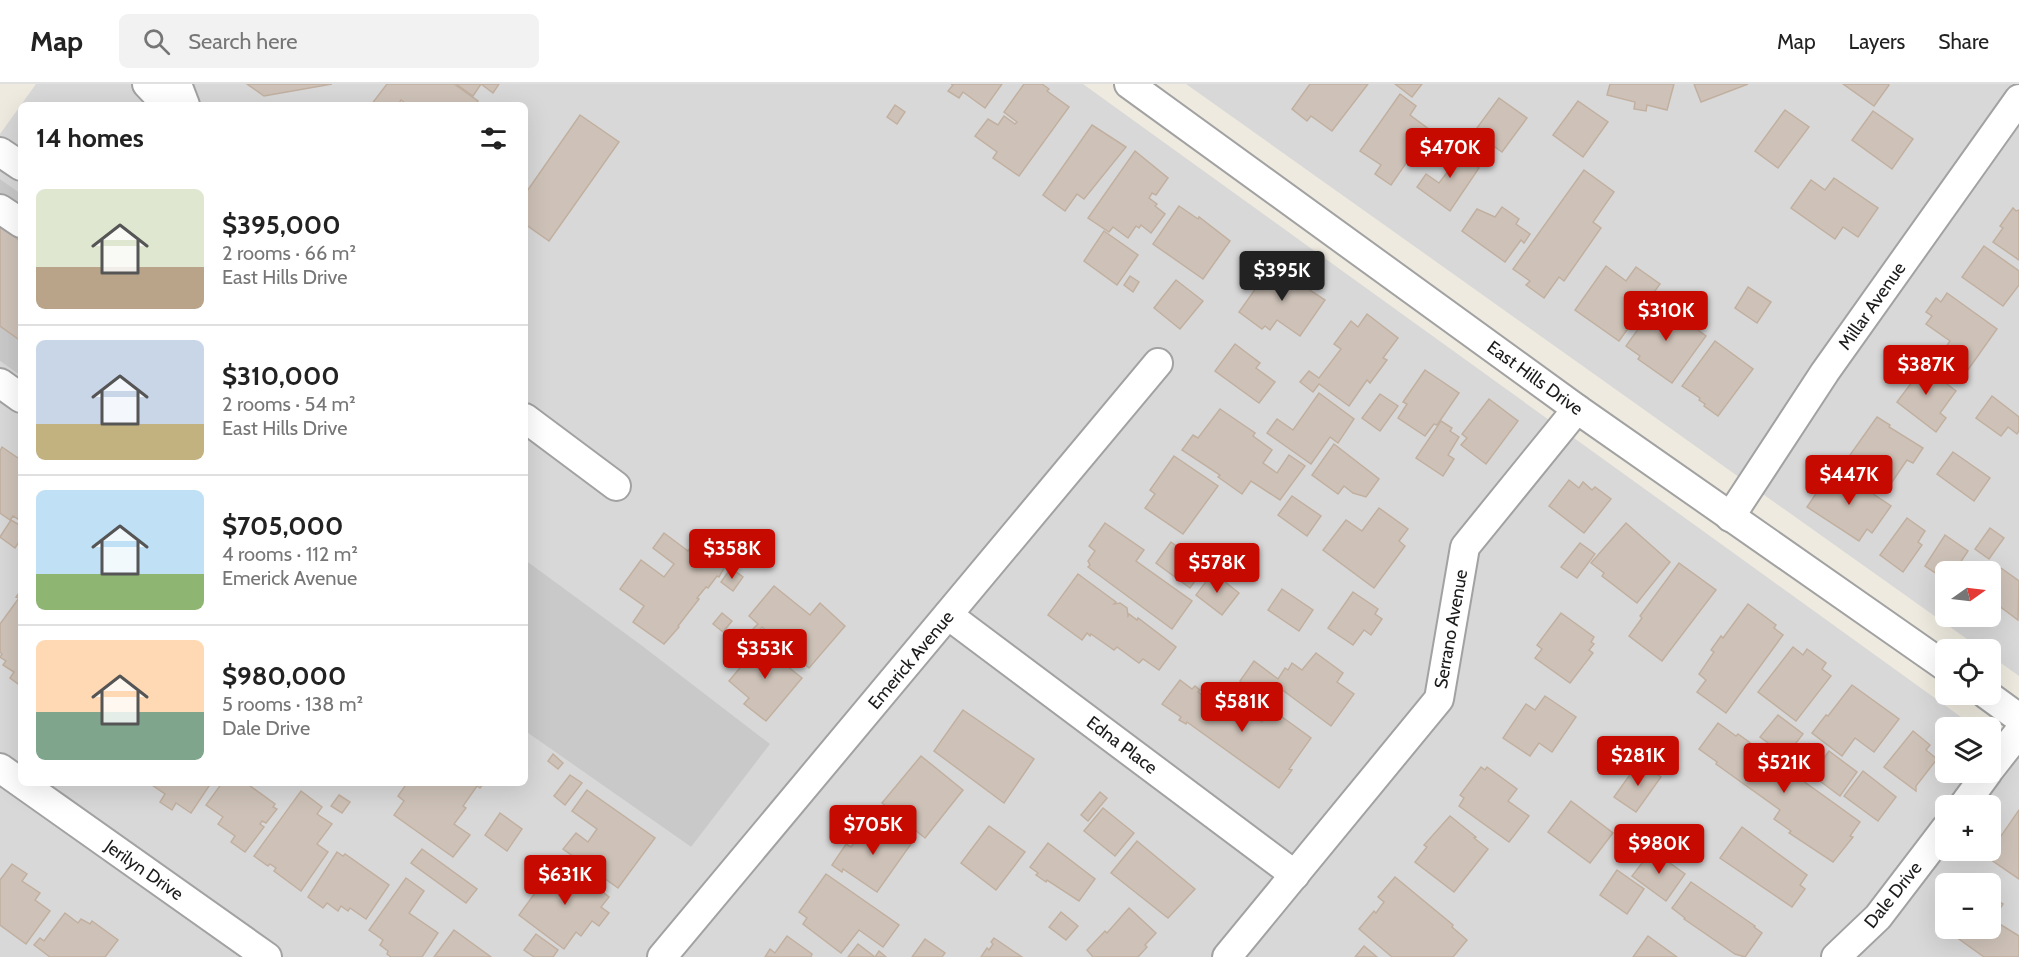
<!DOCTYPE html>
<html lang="en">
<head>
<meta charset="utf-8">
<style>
  body { margin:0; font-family:Cabin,sans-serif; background:#f2f2f2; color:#222; height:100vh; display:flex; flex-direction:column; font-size:22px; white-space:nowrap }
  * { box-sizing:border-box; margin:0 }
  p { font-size:20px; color:#767676 }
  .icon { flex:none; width:33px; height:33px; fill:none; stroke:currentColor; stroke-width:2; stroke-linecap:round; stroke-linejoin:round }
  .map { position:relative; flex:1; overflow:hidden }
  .drawer { position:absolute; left:18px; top:18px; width:510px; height:684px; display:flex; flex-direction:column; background:#fff; border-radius:9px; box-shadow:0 6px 24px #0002 }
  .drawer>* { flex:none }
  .needle { width:39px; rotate:76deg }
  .buttons { position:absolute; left:1935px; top:477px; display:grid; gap:12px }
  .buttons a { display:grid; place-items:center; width:66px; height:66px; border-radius:9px; background:#fff; box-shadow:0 6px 24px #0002; font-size:30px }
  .price { position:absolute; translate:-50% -51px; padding:0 14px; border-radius:6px; background:#c60a00; color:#fff; font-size:20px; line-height:39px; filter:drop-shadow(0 2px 3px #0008) }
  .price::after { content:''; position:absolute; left:50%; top:36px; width:18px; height:14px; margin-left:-9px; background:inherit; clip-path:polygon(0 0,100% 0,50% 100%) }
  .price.active { background:#222; color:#fff }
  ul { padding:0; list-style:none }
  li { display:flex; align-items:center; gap:18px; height:150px; padding:0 18px }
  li+li { border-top:2px solid #e0e0e0 }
  li span { display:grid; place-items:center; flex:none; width:168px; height:120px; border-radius:9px; color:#555 }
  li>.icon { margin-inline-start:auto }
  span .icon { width:72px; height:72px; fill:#fffc; stroke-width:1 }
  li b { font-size:26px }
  h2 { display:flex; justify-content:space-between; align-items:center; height:72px; padding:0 18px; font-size:26px }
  header { display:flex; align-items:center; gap:36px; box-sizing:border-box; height:84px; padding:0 30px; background:#fff; border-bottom:2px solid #e0e0e0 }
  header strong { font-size:28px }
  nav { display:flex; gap:33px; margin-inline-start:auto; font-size:21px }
  .search { width:420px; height:54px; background:#f2f2f2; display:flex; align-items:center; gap:15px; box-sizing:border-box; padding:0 21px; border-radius:9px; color:#767676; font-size:22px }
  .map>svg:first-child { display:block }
</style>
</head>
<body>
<header>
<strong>Map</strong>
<div class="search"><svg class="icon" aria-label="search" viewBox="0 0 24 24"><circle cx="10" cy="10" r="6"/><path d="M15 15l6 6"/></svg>Search here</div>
<nav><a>Map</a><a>Layers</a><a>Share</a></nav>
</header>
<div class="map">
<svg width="2019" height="873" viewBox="0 0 2019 873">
  <rect width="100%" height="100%" fill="#eeeadf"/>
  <!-- residential -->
  <g fill="#d9d8d8" fill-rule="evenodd">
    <path d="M36,0H1083L1975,643L1946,644V688H1990L1991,654L2019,674V873H0V277L21,292V699H525V647L691,763L525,481V21H21V111L0,95V50ZM1946,722H1990V766H1946ZM1946,800H1990V844H1946Z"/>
    <path d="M1186,0H2019V592L1991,572L1990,566L1981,565ZM1946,488H1990V532H1946Z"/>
  </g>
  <!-- religious -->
  <g fill="#c9c9c9">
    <polygon points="0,95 21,110 21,292 0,277"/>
    <polygon points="525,476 641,561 770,660 691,763 525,647"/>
  </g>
  <!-- building -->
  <g fill="#cec2b8" stroke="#c1b0a0" stroke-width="1.5">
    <polygon points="247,0 332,0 264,12"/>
    <polygon points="387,0 454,0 478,17 475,21 408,21 401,16 398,21 371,21"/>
    <polygon points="456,0 499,0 493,9 481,0 473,12"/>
    <polygon points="951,0 1002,0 985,24 963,8 959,14 948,7 953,1"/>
    <polygon points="1024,0 1042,0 1049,5 1047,7 1069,23 1019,92 993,74 997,68 975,52 988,35 998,41 1004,32 1015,40 1017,38 1004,28"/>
    <polygon points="1310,0 1368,0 1332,47 1311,32 1307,37 1292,25"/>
    <polygon points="1395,0 1422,0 1412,13"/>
    <polygon points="1610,0 1674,0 1667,26 1647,21 1646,27 1634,25 1635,18 1607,11"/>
    <polygon points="1694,0 1748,0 1701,18"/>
    <polygon points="1843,0 1888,0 1889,1 1874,22"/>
    <polygon points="1400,10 1416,22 1410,31 1434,49 1424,63 1420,59 1391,101 1375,90 1381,81 1360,67"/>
    <polygon points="1499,14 1527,34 1502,68 1474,48"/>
    <polygon points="1578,17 1608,38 1583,73 1553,51"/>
    <polygon points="895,21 905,28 897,40 887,33"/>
    <polygon points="1785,26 1809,43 1778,84 1755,67"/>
    <polygon points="1873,27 1913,55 1892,85 1852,56"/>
    <polygon points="580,31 619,58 549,157 525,140 525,110"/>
    <polygon points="1092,41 1126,63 1084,115 1077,110 1065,127 1043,111"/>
    <polygon points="1448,62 1479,84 1450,127 1417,103 1426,90 1439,99 1449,86 1437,78"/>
    <polygon points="1135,67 1168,94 1156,111 1152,109 1149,114 1157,120 1155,122 1165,130 1151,149 1141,141 1139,144 1136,142 1128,154 1113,143 1109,148 1088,134"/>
    <polygon points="1584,86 1614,108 1593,138 1601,144 1564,197 1559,193 1544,214 1526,201 1530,197 1513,185"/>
    <polygon points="1834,94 1878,124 1858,153 1843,143 1835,155 1791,124 1811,96 1825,106"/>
    <polygon points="1179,122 1198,135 1199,133 1230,157 1203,195 1153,160"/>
    <polygon points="1502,123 1519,135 1516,140 1530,150 1524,159 1521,156 1505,178 1462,147 1477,125 1495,133"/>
    <polygon points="2013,124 2016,127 2019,126 2019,176 1993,158 2003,144 2000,142"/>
    <polygon points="0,142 21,158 21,257 0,242"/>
    <polygon points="1104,147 1138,171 1117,201 1084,177"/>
    <polygon points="1984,162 2019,187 2019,201 2003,222 1962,193"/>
    <polygon points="1273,180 1282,186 1284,183 1296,191 1293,195 1325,216 1300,252 1277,236 1270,246 1265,242 1262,245 1239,228"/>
    <polygon points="1606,182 1626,197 1636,183 1660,200 1619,257 1575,226"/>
    <polygon points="1130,192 1139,198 1133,208 1124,201"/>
    <polygon points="1176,196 1203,217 1180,245 1154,224"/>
    <polygon points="1748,203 1771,218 1757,239 1735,224"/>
    <polygon points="1947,209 1997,245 1965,290 1940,272 1950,257 1926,240 1932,232 1926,228 1936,214 1941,218"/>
    <polygon points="1658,217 1706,252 1672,299 1638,275 1640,272 1626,262"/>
    <polygon points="1367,230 1398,254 1383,274 1387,276 1370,299 1367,296 1349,322 1319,300 1313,308 1300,298 1309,287 1319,294 1341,265 1334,260 1351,237 1358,243"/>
    <polygon points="1715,257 1753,285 1718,332 1704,322 1705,320 1699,316 1700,314 1682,302"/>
    <polygon points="1235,260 1260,279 1256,284 1275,298 1259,319 1215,287"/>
    <polygon points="1917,277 1956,307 1940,329 1946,334 1936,348 1897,318 1912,298 1906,293"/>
    <polygon points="1425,286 1459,309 1437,341 1434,340 1425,352 1398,334 1407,320 1403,318"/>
    <polygon points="1319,309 1354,335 1338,359 1330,353 1311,380 1267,349 1277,335 1293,346"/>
    <polygon points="1380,310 1398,322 1380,347 1362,334"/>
    <polygon points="1992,312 2019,333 2019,347 2017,350 2008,343 2001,352 1976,334"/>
    <polygon points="1489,315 1518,337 1486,380 1461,361 1467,354 1462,350"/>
    <polygon points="1220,325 1255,349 1253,352 1272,366 1263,379 1277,389 1289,371 1305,382 1280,416 1251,397 1242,410 1218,393 1220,391 1182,366 1193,351 1198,354"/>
    <polygon points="1877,333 1890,341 1889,343 1923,364 1913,379 1907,376 1892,398 1850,371"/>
    <polygon points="1441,337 1452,344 1450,347 1459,353 1448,371 1454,375 1443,392 1416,374"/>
    <polygon points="1334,360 1379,395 1366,413 1353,409 1344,402 1338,410 1312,391"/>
    <polygon points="2,363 18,374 21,369 21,437 13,432 10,436 0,429 0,367"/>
    <polygon points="1953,368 1990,394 1974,417 1937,390"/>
    <polygon points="1174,372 1218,402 1183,450 1145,424 1155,410 1150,406"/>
    <polygon points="1838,386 1891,422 1872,449 1867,445 1859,457 1807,423 1819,405 1823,408"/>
    <polygon points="1569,396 1579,404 1583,398 1592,406 1595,403 1611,415 1584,449 1549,422"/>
    <polygon points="1292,412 1321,432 1307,452 1278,431"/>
    <polygon points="1379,424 1408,445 1399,457 1405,462 1374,504 1323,466 1346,436 1362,447"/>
    <polygon points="1907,434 1925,447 1918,458 1922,461 1903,488 1880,471"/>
    <polygon points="11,436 21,442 21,455 15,464 0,453"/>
    <polygon points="1105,439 1144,466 1136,477 1192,517 1172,545 1088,483 1090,481 1088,477 1095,467 1089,462"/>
    <polygon points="1626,439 1670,478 1637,519 1602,492 1604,489 1591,479"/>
    <polygon points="1990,444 2004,454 1989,475 1975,465"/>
    <polygon points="664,449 688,467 699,451 730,474 719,493 717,492 708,504 706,503 697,514 699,515 678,542 679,543 664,560 633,538 644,522 620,505 641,476 664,493 674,480 653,464"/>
    <polygon points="1945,451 1968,467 1954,488 1946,488 1946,496 1925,482"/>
    <polygon points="1171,458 1205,483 1190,504 1156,479"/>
    <polygon points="1580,459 1595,470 1577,494 1561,483"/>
    <polygon points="1679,479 1716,506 1662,577 1629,552 1642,534 1640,532"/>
    <polygon points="731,484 743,493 733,507 721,498"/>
    <polygon points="2001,484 2019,497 2018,536 1990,515 1990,501 1994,496 1992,495"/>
    <polygon points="1213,488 1239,509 1222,531 1196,511"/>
    <polygon points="1078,490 1116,518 1114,520 1120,519 1127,524 1128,532 1129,530 1137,536 1138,534 1176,563 1159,586 1143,575 1139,579 1117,563 1114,566 1091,550 1090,552 1087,549 1082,556 1048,531"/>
    <polygon points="774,502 810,531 820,519 845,542 809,584 762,543 757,549 753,545 758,540 749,532"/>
    <polygon points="1282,505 1313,526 1299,547 1268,526"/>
    <polygon points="21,506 21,602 10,594 14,588 3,581 6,577 0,573 2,570 0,568 0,540 19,514 16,513"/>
    <polygon points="1353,508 1378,525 1375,530 1382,535 1371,551 1364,546 1353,561 1328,544"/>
    <polygon points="1748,520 1776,541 1774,544 1783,551 1726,629 1697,608 1706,596 1699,590 1714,568 1711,566 1721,552 1723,554"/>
    <polygon points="722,529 732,537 723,548 713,540"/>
    <polygon points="1561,529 1594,553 1591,558 1594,560 1589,566 1593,569 1570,599 1535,574 1542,565 1537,561"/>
    <polygon points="767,557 789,577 786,581 802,594 766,637 744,620 749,614 729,597 760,560 763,562"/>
    <polygon points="1793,563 1803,571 1807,565 1826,579 1822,585 1831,592 1796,637 1758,608"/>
    <polygon points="1316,569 1343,589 1337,598 1354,610 1331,642 1277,602 1267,617 1240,597 1254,577 1278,595 1285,584 1288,586 1292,579 1302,586"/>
    <polygon points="1180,596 1192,605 1195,602 1200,606 1198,608 1234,634 1233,636 1239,639 1247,628 1262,638 1271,625 1311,654 1289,685 1292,686 1279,704 1187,638 1186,640 1179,636 1181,633 1162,620"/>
    <polygon points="1852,601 1899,635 1874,668 1855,654 1842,672 1812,649 1826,631 1828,632"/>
    <polygon points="1545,612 1576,633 1552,668 1539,659 1530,672 1503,654 1526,620 1535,626"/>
    <polygon points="963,626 1034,675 1004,719 934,667"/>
    <polygon points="1778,631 1803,650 1786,672 1760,653"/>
    <polygon points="1718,639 1736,652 1738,650 1860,738 1850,752 1853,753 1833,778 1789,749 1791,747 1774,735 1780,726 1716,680 1717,678 1699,665"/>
    <polygon points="1913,647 1930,661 1926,666 1937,675 1916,702 1916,707 1884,683"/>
    <polygon points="1829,667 1857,688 1840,712 1812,691"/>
    <polygon points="553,670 563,679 558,685 548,677"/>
    <polygon points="921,672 963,706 925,754 882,719"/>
    <polygon points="1639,678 1661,693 1636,728 1614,713"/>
    <polygon points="1481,683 1485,686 1487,683 1517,705 1508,717 1529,732 1509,758 1459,722 1464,714 1460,711"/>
    <polygon points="1863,687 1896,713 1878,737 1844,712"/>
    <polygon points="570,691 582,699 565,721 554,712"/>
    <polygon points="149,699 211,699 191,729 176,719 172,726 160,718 165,710"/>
    <polygon points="222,699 246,699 275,720 273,723 277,725 266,739 262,737 260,740 264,743 245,768 231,758 235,752 218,740 223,733 206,721"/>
    <polygon points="407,699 484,699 480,704 477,702 463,722 466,724 454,740 470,751 453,773 394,731 404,717 398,712"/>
    <polygon points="587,706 655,754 618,804 563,765 576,749 588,758 597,745 572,727"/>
    <polygon points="301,707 322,723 317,730 332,740 317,760 328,768 301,807 274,787 276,784 270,780 268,782 254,772"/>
    <polygon points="1100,708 1107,714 1088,737 1081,731"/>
    <polygon points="339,711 350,718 342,729 331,722"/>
    <polygon points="1571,717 1613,749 1590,779 1548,748"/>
    <polygon points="1103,724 1134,749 1115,772 1084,747"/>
    <polygon points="2019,726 2019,795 1984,771 1987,766 1990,766 1990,761 1996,753 1999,755"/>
    <polygon points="500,729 522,745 507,767 485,751"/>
    <polygon points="1450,732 1476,753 1474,754 1488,765 1454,808 1415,778 1427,763 1424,761"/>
    <polygon points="876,735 911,760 877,808 843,785 842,788 832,781 846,760 851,763 861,749 865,752"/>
    <polygon points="989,742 1025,768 996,806 961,779"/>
    <polygon points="1742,743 1807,791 1800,801 1805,805 1792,823 1720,774"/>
    <polygon points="1137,757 1195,805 1168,834 1111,789"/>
    <polygon points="1048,759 1095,795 1079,817 1047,796 1046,798 1036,791 1038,789 1030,783"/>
    <polygon points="422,765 477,805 466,819 411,779"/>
    <polygon points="1652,766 1685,790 1666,817 1632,792"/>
    <polygon points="337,768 343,772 345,770 389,801 366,835 350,824 348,827 341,822 338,827 327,819 323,824 308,813"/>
    <polygon points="562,778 609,813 601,823 609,829 599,842 592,837 581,852 576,848 564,865 519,831 548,791 551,793"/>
    <polygon points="12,780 27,790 22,797 40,809 35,816 50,827 26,860 0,841 0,796"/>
    <polygon points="1617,786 1644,805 1627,830 1600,811"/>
    <polygon points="826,790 899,841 883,863 859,846 841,869 803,840 807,834 799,828"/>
    <polygon points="1395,793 1453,841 1452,843 1467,856 1453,873 1392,873 1359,845 1374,827 1376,829 1384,818 1378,813"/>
    <polygon points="406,794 424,807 409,829 438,849 422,873 391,873 387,870 388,867 380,861 383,856 369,846"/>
    <polygon points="1691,798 1755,842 1754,843 1762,849 1745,873 1735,870 1684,835 1685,834 1672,824"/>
    <polygon points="1990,812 2003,820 1996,831 1990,827"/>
    <polygon points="1129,824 1156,849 1145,861 1147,863 1138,873 1093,873 1087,866 1105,847 1107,849"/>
    <polygon points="1061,828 1078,842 1066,856 1049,843"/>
    <polygon points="65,829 78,839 81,835 90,840 92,837 118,856 105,873 50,873 34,861 40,854 44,857"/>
    <polygon points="1990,834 2019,852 2019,873 1984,873 1952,850 1956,844 1990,844"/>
    <polygon points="454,846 491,873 434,873"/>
    <polygon points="536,850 558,866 553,873 534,873 524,866"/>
    <polygon points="787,852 812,870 811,873 765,873 770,865 775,869"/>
    <polygon points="1648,852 1677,873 1633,873"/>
    <polygon points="994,854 1022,873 981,873 987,864 989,866 993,860 991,858"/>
    <polygon points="925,855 945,869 942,873 912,873"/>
    <polygon points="858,860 875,873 879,867 886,873 848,873"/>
    <polygon points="1364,862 1377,873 1355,873"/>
  </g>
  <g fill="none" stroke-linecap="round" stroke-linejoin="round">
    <!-- minor casing -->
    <g stroke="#a2a2a2" stroke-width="32">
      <g id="minor">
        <polyline points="147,0 167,21"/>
        <polyline points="177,0 185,21"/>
        <polyline points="1129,0 1577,325 1946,583"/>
        <polyline points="0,68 21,82"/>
        <polyline points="0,125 21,139"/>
        <polyline points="0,299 21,314"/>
        <polyline points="525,334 616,402"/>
        <polyline points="1730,433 1825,288 2019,15"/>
        <polyline points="948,531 1295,791"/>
        <polyline points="1986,610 2019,634"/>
        <polyline points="0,684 267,873"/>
        <polyline points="1990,685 2019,648"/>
        <polyline points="1963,722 1988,688"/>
        <polyline points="662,873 1158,279"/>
        <polyline points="1227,873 1439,615 1465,463 1577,325"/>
        <polyline points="1836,873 1878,833 1946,744"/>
      </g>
    </g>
    <!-- minor -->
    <use href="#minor" stroke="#fff" stroke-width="28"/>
  </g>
  <g text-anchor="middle" stroke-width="6" stroke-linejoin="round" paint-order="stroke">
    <!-- street labels -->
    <g font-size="18" fill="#1b1b1b" stroke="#fff">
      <text transform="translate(1872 222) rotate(-55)" y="6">Millar Avenue</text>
      <text transform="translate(1535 294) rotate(36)" y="6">East Hills Drive</text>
      <text transform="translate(1451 545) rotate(-80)" y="6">Serrano Avenue</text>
      <text transform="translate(911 576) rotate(-50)" y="6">Emerick Avenue</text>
      <text transform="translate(1122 661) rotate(37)" y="6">Edna Place</text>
      <text transform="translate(144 786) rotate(35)" y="6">Jerilyn Drive</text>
      <text transform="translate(1893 811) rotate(-51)" y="6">Dale Drive</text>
    </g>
  </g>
</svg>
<div class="buttons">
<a><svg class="needle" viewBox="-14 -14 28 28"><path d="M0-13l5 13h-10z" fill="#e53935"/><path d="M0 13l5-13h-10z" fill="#767676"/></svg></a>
<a><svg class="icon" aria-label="locate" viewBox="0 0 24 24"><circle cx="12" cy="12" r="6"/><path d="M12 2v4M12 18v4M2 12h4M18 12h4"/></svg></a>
<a><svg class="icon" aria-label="layers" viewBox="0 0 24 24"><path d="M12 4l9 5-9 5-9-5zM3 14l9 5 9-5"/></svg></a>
<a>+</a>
<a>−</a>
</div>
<b class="price" style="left:1450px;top:95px">$470K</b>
<b class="price active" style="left:1282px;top:218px">$395K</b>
<b class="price" style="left:1666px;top:258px">$310K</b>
<b class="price" style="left:1926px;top:312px">$387K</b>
<b class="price" style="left:1849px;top:422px">$447K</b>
<b class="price" style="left:732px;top:496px">$358K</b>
<b class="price" style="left:1217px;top:510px">$578K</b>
<b class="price" style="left:765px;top:596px">$353K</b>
<b class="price" style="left:1242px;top:649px">$581K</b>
<b class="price" style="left:1638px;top:703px">$281K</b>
<b class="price" style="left:1784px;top:710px">$521K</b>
<b class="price" style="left:873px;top:772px">$705K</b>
<b class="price" style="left:1659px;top:791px">$980K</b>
<b class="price" style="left:565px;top:822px">$631K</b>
<section class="drawer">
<h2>14 homes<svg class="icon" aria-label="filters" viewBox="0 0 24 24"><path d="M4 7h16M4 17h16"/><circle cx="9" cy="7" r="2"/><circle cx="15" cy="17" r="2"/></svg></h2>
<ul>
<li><span style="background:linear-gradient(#dfe7d0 65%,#b9a48a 0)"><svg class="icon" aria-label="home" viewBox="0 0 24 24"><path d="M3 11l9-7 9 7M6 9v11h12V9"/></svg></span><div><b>$395,000</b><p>2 rooms · 66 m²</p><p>East Hills Drive</p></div></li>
<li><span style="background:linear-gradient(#c9d6e8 70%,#c2b280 0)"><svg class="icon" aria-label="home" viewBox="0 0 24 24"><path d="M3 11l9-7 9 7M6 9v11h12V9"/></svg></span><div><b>$310,000</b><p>2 rooms · 54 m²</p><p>East Hills Drive</p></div></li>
<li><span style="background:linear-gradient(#bfe0f5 70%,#8fb573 0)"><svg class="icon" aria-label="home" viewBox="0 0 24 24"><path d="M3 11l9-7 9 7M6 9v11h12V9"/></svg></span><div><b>$705,000</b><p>4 rooms · 112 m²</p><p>Emerick Avenue</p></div></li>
<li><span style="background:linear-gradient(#ffd9b3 60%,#7fa58c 0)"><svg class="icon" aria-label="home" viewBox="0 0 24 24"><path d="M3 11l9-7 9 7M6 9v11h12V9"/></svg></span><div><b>$980,000</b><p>5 rooms · 138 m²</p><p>Dale Drive</p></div></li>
</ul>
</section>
</div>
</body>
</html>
